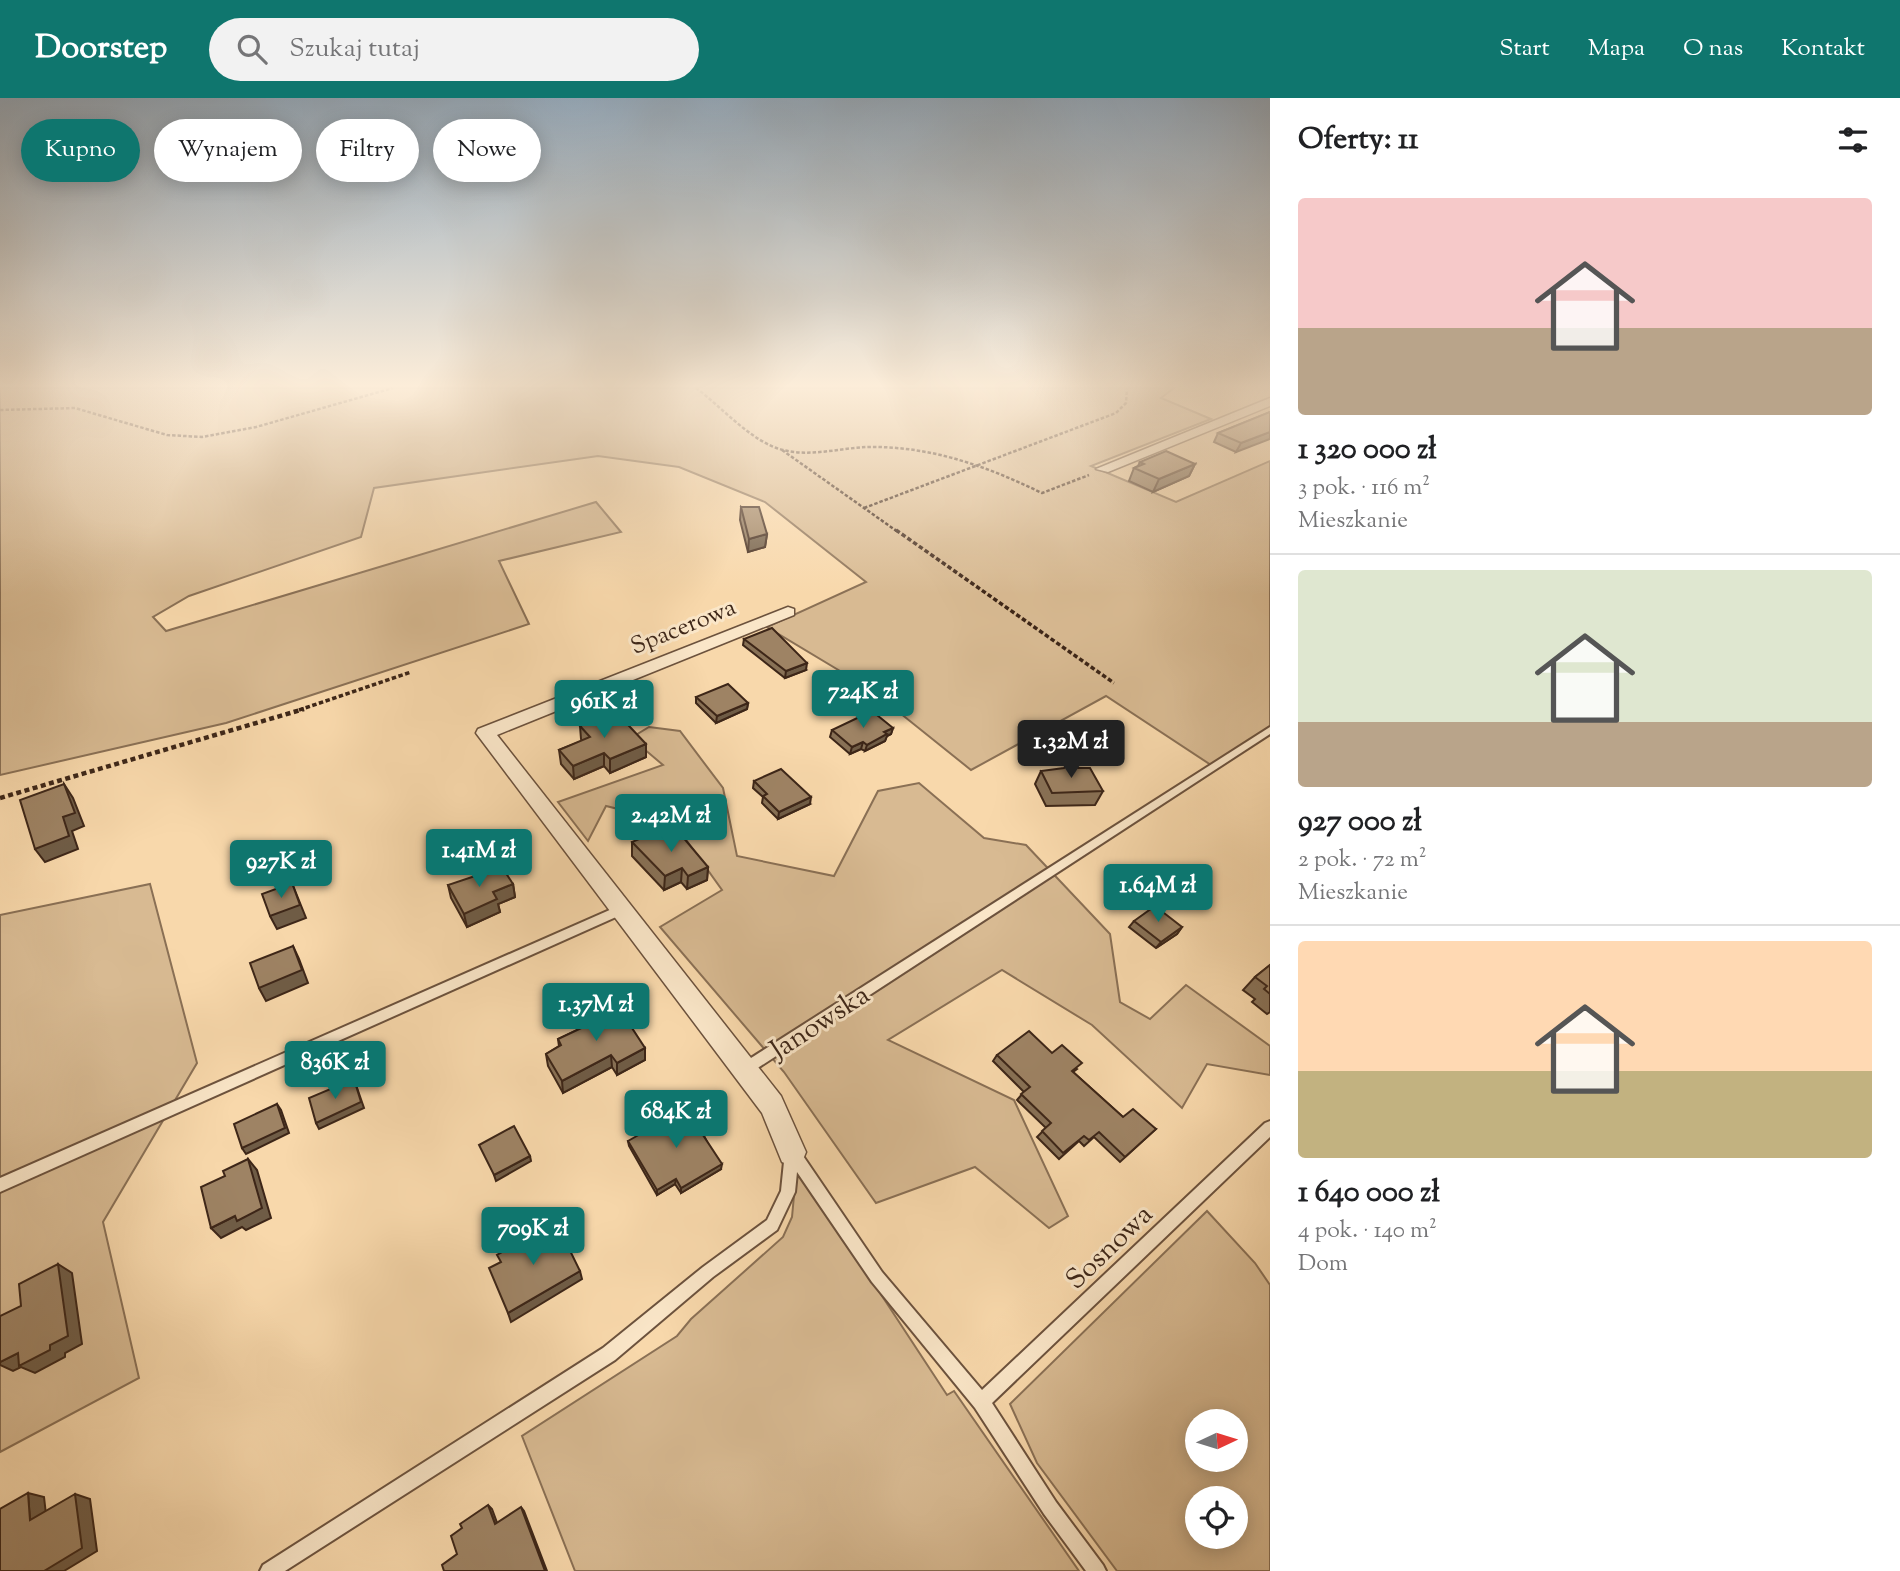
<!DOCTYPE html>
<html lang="pl">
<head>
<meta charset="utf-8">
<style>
  body { margin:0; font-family:"Sorts Mill Goudy",serif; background:#f2f2f2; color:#202124; height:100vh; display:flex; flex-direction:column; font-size:26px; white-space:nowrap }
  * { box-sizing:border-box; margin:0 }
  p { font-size:23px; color:#757577 }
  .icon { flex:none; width:38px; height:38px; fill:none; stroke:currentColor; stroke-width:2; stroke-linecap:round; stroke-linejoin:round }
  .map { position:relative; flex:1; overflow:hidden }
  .sheet { display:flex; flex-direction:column; background:#fff; width:630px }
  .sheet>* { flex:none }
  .banner { position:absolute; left:21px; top:21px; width:665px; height:63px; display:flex; gap:14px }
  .needle { width:46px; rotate:86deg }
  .controls { position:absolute; left:1185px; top:1311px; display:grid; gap:14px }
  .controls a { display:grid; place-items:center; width:63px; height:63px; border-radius:50%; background:#fff; box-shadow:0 4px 18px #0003; font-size:35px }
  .price { position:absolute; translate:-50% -60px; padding:0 16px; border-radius:7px; background:#0f766e; color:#fff; font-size:23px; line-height:46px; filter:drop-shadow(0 2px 4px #0008) }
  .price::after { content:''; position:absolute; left:50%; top:42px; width:21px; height:16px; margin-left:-10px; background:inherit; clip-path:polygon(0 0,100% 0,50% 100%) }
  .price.on { background:#222; color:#fff }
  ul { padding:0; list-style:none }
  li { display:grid; align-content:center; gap:14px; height:371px; padding:0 28px }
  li+li { border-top:2px solid #e0e0e0 }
  li span { display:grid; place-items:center; height:217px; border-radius:7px; color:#555 }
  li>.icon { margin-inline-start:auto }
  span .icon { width:126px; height:126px; fill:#fffc; stroke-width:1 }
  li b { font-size:30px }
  h2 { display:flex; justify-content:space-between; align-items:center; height:84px; padding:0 28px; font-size:30px }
  .tag { padding:0 24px; border-radius:32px; background:#fff; box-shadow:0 4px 18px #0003; font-size:24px; line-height:63px }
  .tag.on { background:#0f766e; color:#fff }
  header { display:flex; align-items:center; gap:42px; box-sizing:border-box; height:98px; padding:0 35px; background:#0f766e; color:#fff }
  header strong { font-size:33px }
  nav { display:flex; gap:38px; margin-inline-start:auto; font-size:24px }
  .search { width:490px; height:63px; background:#f2f2f2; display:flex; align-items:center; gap:18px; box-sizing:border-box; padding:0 24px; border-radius:38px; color:#757577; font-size:26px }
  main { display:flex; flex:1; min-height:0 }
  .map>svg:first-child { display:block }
</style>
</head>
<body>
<header>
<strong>Doorstep</strong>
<div class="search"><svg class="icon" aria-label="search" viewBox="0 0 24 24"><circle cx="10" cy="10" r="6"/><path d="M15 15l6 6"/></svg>Szukaj tutaj</div>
<nav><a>Start</a><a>Mapa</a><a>O nas</a><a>Kontakt</a></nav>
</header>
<main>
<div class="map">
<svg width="1270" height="1473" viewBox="0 0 1270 1473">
  <rect width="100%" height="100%" fill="#f8d8ab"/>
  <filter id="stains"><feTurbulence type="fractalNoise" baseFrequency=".00286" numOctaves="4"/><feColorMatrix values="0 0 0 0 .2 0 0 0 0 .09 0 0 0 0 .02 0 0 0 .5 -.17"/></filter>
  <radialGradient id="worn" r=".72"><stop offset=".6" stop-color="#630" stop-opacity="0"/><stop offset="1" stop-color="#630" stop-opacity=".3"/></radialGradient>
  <!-- green -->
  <g fill="#d8ba92" stroke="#8a7055" stroke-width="2" fill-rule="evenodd">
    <polygon points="0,290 1174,290 1161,300 1211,321 1091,368 1176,404 1270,363 1270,632 1214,669 1106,598 971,672 870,591 767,529 866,484 765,404 679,369 598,358 374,390 361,439 189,498 153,519 166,533 596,404 621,434 499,463 529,526 226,625 0,677"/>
    <polygon points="649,629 680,633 723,690 737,758 834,778 878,693 919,685 984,740 1026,747 1110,836 1120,904 1150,921 1186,887 1270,948 1270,977 1207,966 1182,1010 1092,927 1002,872 888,942 1014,1002 1068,1118 1049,1130 975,1069 876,1105 784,974 660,829 722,792 674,725 606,708 588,743 558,704 663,667 631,640"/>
    <polygon points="150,786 197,965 103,1124 139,1280 0,1354 0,817"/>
    <polygon points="800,1073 947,1297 954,1293 1079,1473 575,1473 522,1338 677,1238 691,1221 783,1139 792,1119 796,1076"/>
    <path d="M1207,1113L1255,1165L1270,1187V1473H1117L1037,1365L1010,1306ZM1197,1323H1236V1362H1197ZM1197,1400H1236V1438H1197Z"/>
  </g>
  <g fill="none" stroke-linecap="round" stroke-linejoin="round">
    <!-- lane casing -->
    <g stroke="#6c523d" stroke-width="4">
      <g id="lane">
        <polygon points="1270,629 1270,636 750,975 745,977 740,975 739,971 740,967"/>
        <polygon points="621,807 625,809 627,812 625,815 0,1094 0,1080"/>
        <polygon points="1270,1023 1270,1039 992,1305 1056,1404 1103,1467 1106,1473 1086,1473 1044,1416 975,1310 872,1184 797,1074 795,1094 777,1132 713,1179 615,1262 285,1473 260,1473 263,1467 603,1250 703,1169 767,1122 781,1093 785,1054 787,1049 792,1047 797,1049 882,1174 982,1292 1265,1025"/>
      </g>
    </g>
    <!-- street casing -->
    <g stroke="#6c523d" stroke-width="3">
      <g id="street">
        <polygon points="1270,300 1270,308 1108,374 1096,371"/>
        <polygon points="788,509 794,511 794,517 497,637 781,998 806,1054 802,1064 792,1068 782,1064 762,1015 476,635 478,631"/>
      </g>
    </g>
    <!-- path-far2 -->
    <g stroke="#3d2618" stroke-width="2.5" stroke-dasharray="3.5 2" stroke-linecap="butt">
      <path d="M696,290C722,309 751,344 783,352C810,359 840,350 868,349C931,348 986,368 1042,395L1089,377"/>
      <polyline points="0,312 75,310 167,337 202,339 256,329 393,290"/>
      <polyline points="782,352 898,434"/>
      <polyline points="864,410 1116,315 1126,305 1127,290"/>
    </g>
    <!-- path-far1 -->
    <g stroke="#3d2618" stroke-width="3.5" stroke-dasharray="4.5 2.5" stroke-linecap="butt">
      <polyline points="896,432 1114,585"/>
      <polyline points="299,612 411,574"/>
    </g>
    <!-- path -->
    <polyline stroke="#3d2618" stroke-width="4.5" stroke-dasharray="5 3.5" stroke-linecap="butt" points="0,700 304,611"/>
    <!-- lane -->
    <use href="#lane" fill="#fae6c8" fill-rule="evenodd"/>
    <!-- street -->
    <use href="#street" fill="#fae6c8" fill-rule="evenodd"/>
  </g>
  <!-- wall -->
  <g fill="#887156" stroke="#3d2618" stroke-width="2">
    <polygon points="1270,314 1236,354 1214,344 1218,335"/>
    <polygon points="1140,364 1195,366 1189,378 1153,394 1129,383 1134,370 1138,368"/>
    <polygon points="741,409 767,436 765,449 748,454 740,422"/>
    <polygon points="744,541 806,572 785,580 743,547"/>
    <polygon points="696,599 748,605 747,611 716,625 696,605"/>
    <polygon points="580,628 646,646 646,659 610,675 604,668 574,681 561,666 559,652 582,643 581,641"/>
    <polygon points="893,630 891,636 887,638 885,643 865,653 861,651 850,656 830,639 832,632"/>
    <polygon points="1041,673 1103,693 1095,707 1046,708 1035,686"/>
    <polygon points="754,683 810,706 778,721 762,705 763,699 753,690"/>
    <polygon points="658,740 708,769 707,782 687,791 681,784 664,792 632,758 632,744"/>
    <polygon points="513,786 515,799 498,806 500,814 467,829 451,800 448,787"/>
    <polygon points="1134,823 1182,829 1177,836 1156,850 1129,829"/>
    <polygon points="1270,867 1270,914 1267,916 1252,904 1255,901 1243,892 1255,879"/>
    <polygon points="587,917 645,950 645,962 617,977 612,969 563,995 548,968 546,956 559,948 558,941 588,927"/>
    <polygon points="1052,955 1077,971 1073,974 1123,1019 1156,1031 1120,1064 1094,1039 1084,1048 1079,1043 1059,1061 1037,1039 1046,1030 1017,1002 1024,994 993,963 997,957"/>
    <polygon points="708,1030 707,1036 704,1038 721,1071 681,1095 675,1086 657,1097 629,1048 628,1043"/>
  </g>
  <!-- shaded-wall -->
  <g fill="#6f5c46" stroke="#3d2618" stroke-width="2">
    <polygon points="1270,334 1270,341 1236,354 1241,345"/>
    <polygon points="1195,366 1189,378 1153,394 1159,381"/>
    <polygon points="767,436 765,449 748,454 749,441"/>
    <polygon points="807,565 806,572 785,580 786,573"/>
    <polygon points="748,605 747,611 716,625 717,618"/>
    <polygon points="893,630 891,636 887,638 885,643 865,653 867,647 884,634"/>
    <polygon points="863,644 861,651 850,656 852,649"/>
    <polygon points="646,646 646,659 610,675 610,661"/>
    <polygon points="604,655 604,668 574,681 573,668"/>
    <polygon points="64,686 73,700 84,728 72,733 78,751 45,764 35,751 63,719"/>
    <polygon points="811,699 810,706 778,721 779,714"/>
    <polygon points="708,769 707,782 687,791 688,778"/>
    <polygon points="682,770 681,784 664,792 665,778"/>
    <polygon points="292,785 306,820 277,831 270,818"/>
    <polygon points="513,786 515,799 498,806 500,814 467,829 464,816 493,794"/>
    <polygon points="1182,829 1177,836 1156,850 1161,844"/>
    <polygon points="293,848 299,861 308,885 266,903 259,890"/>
    <polygon points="645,950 645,962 617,977 617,965"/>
    <polygon points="611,957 612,969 563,995 562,983"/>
    <polygon points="354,981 364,1010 319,1031 316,1025"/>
    <polygon points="277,1006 281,1012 289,1035 246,1056 242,1050"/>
    <polygon points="708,1030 707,1036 700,1040 701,1034"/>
    <polygon points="530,1058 531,1063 496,1083 494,1077"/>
    <polygon points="248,1061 257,1072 271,1120 246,1132 242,1129 221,1140 211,1130 235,1118"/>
    <polygon points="722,1066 721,1071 681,1095 681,1090"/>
    <polygon points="676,1081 675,1086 657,1097 657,1092"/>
    <polygon points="58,1166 72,1175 82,1246 65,1255 65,1259 35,1275 21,1269 13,1273 0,1267 0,1264 18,1255 50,1247"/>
    <polygon points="580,1173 582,1181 511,1224 508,1215"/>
    <polygon points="28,1395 44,1399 47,1425 30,1422"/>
    <polygon points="75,1396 90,1401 97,1453 64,1473 44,1473"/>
    <polygon points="488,1407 492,1411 499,1430 495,1426"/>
    <polygon points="521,1409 524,1413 547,1473 545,1473"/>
  </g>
  <!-- building -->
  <g fill="#9e8364" stroke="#3d2618" stroke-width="2">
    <polygon points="1270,314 1270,334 1241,345 1218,335"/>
    <polygon points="1166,353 1195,366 1159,381 1134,370 1144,366 1140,364"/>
    <polygon points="741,409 759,409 767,436 749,441"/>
    <polygon points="772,530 807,565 786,573 744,541"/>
    <polygon points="728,586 748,605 717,618 696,599"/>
    <polygon points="615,613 646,646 610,661 604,655 573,668 559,652 590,639 580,628"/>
    <polygon points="872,613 893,630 884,634 887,636 867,647 863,644 852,649 832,632"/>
    <polygon points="1068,665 1078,670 1090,670 1103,693 1052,695 1041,673 1064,670"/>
    <polygon points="781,671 811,699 779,714 763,698 767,696 754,683"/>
    <polygon points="64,686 75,715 63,719 69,738 35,751 20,702"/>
    <polygon points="677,732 708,769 688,778 682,770 665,778 632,744 653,735 658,740"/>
    <polygon points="502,769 513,786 493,794 497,801 464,816 448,787"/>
    <polygon points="292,785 300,807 270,818 262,796"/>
    <polygon points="1155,808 1182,829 1161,844 1134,823"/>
    <polygon points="293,848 302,872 259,890 250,865"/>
    <polygon points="1270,867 1270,896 1264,891 1267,888 1255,879"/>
    <polygon points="615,904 645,950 617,965 611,957 562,983 546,956 561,947 558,941 592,925 587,917"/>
    <polygon points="1029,933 1052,955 1062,947 1082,965 1072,973 1123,1019 1133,1011 1156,1031 1125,1059 1099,1034 1089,1042 1084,1038 1063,1055 1042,1033 1051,1025 1021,996 1030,989 997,957"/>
    <polygon points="354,981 361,1004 316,1025 309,1000"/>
    <polygon points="277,1006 285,1030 242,1050 234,1026"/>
    <polygon points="693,1006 708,1030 701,1034 722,1066 681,1090 676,1081 657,1092 628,1043"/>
    <polygon points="514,1028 530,1058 494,1077 479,1047"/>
    <polygon points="248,1061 262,1110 237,1123 235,1118 211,1130 201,1089 225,1078 223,1073"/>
    <polygon points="556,1124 580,1173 508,1215 489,1170 501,1164 497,1157"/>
    <polygon points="58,1166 68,1238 50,1247 50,1252 19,1268 18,1255 0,1264 0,1218 21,1208 19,1186"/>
    <polygon points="28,1395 30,1422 75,1396 82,1450 44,1473 0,1473 0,1411"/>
    <polygon points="488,1407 495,1426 521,1409 545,1473 444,1473 442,1467 457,1456 451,1438 462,1430 460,1426"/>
  </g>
  <!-- sky -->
  <linearGradient id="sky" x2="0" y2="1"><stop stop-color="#95aabc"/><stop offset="0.58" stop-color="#fcedd9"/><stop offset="1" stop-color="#fcedd9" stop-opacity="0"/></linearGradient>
  <rect width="1270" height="496" fill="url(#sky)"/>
  <g text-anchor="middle" stroke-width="6" stroke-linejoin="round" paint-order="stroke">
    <!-- street labels -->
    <g font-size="24" fill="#3d2618" stroke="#fae6c8">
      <text transform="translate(683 528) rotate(-22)" y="8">Spacerowa</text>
    </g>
    <!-- near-street labels -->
    <g font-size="28" fill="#3d2618" stroke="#fae6c8">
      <text transform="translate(819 923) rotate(-33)" y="10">Janowska</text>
      <text transform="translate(1108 1148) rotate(-44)" y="10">Sosnowa</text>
    </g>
  </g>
  <rect width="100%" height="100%" filter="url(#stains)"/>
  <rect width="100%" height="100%" fill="url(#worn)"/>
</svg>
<div class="controls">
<a><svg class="needle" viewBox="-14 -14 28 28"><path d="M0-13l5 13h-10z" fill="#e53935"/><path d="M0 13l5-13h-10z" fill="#757577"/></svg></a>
<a><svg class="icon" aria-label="locate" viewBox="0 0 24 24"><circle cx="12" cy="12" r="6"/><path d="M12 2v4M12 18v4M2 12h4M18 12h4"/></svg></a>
</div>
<b class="price" style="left:863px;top:632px">724K zł</b>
<b class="price" style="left:604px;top:642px">961K zł</b>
<b class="price on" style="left:1071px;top:682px">1.32M zł</b>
<b class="price" style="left:671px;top:756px">2.42M zł</b>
<b class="price" style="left:479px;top:791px">1.41M zł</b>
<b class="price" style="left:281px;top:802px">927K zł</b>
<b class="price" style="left:1158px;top:826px">1.64M zł</b>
<b class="price" style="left:596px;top:945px">1.37M zł</b>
<b class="price" style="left:335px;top:1003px">836K zł</b>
<b class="price" style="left:676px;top:1052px">684K zł</b>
<b class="price" style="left:533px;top:1169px">709K zł</b>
<div class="banner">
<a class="tag on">Kupno</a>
<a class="tag">Wynajem</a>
<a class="tag">Filtry</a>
<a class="tag">Nowe</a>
</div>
</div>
<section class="sheet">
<h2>Oferty: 11<svg class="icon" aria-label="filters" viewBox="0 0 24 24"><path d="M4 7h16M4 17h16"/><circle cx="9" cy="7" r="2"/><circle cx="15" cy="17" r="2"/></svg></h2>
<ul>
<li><span style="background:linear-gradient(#f6c9c9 60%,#b9a48a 0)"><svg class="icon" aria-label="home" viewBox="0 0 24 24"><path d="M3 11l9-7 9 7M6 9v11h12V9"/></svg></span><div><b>1 320 000 zł</b><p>3 pok. · 116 m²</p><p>Mieszkanie</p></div></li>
<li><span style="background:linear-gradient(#dfe7d0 70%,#b9a48a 0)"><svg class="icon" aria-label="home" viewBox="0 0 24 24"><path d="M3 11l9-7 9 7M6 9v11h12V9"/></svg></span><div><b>927 000 zł</b><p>2 pok. · 72 m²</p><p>Mieszkanie</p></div></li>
<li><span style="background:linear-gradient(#ffd9b3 60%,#c2b280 0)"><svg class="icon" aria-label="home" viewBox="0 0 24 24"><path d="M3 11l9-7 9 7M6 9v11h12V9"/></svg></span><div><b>1 640 000 zł</b><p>4 pok. · 140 m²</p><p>Dom</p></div></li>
</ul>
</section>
</main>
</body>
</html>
